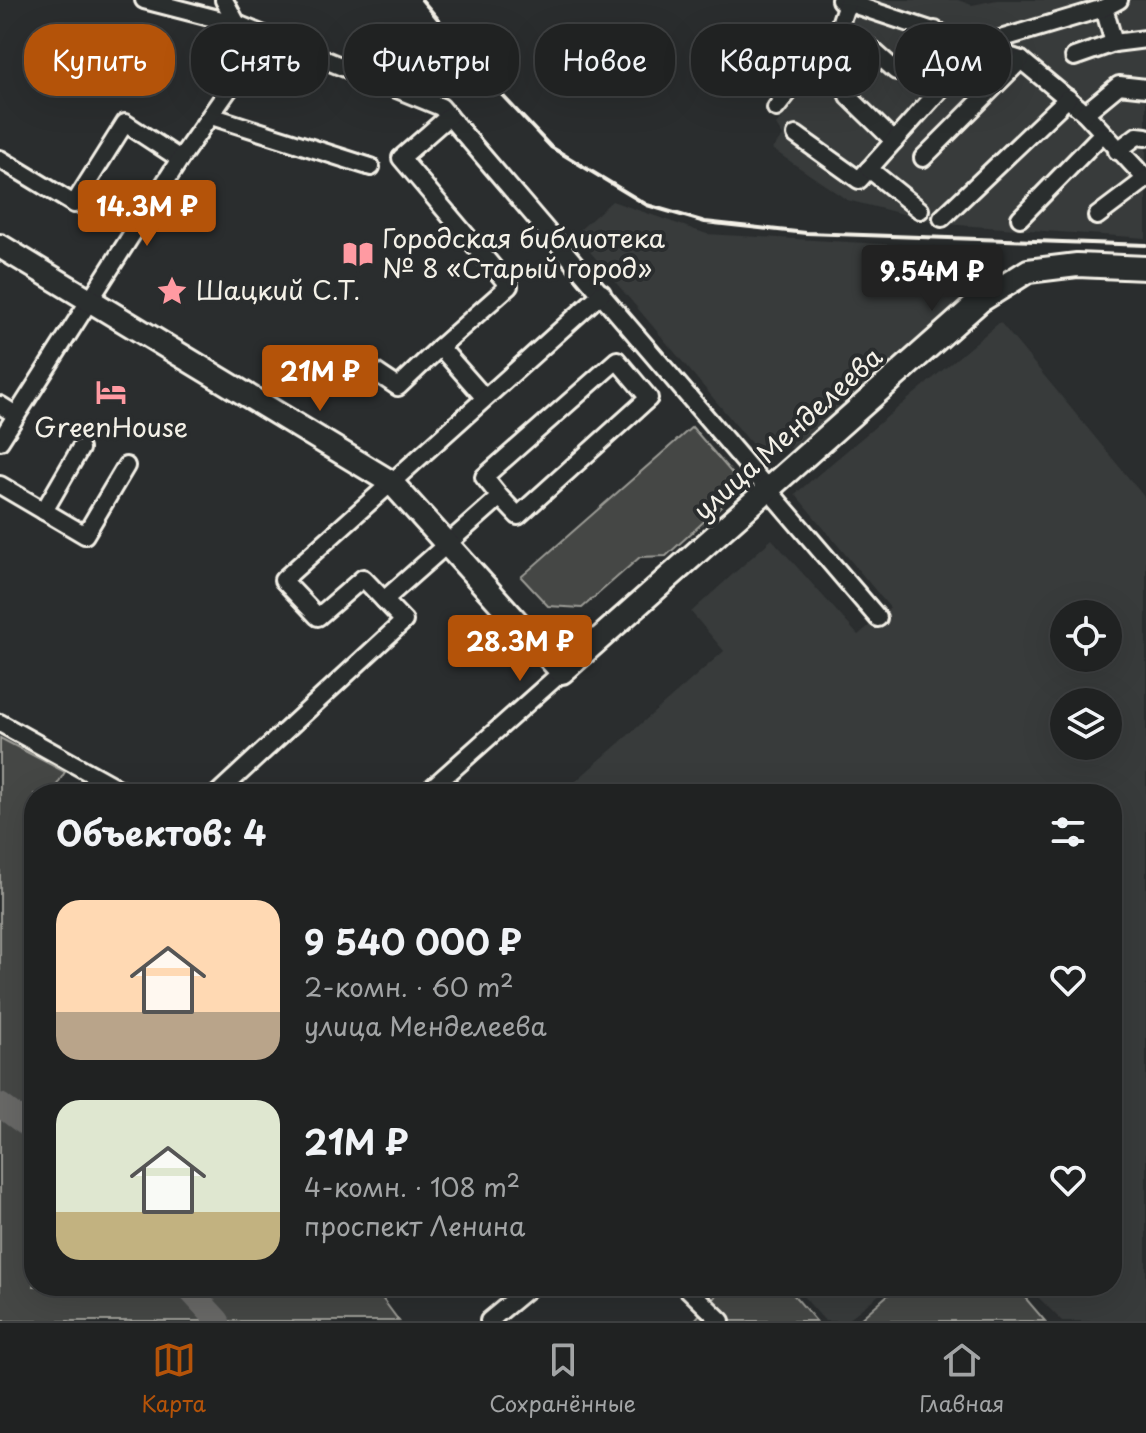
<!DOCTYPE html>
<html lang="ru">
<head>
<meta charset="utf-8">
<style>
  body { margin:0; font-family:"Playpen Sans",sans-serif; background:#282a2a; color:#f1f3f6; height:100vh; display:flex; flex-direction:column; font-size:30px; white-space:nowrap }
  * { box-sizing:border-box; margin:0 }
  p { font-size:26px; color:#a2a4a5 }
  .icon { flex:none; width:44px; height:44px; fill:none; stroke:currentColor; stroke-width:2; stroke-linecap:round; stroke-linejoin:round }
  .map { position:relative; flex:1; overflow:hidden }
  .panel { position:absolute; left:24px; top:784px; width:1098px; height:512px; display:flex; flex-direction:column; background:#202222; border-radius:32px; box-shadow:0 8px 32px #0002,0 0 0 2px #3d3f40 }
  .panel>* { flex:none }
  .banner { position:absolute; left:24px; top:24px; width:1098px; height:72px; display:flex; gap:16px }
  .buttons { position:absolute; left:1050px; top:600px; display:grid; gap:16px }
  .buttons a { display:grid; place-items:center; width:72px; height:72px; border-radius:50%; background:#202222; box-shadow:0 8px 32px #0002,0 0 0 2px #3d3f40; font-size:40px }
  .price { position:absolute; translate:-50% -68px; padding:0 18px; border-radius:8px; background:#b45309; color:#fff; font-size:26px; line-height:52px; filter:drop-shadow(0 2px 4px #0008) }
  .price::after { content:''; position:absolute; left:50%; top:48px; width:24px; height:18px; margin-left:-12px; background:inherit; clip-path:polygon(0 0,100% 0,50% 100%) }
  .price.on { background:#222; color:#fff }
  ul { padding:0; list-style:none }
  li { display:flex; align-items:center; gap:24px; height:200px; padding:0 32px }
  li span { display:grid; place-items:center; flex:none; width:224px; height:160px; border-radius:24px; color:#555 }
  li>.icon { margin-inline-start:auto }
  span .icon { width:96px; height:96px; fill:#fffc; stroke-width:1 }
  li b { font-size:34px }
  h2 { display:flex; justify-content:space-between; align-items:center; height:96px; padding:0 32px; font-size:34px }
  .tag { padding:0 28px; border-radius:32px; background:#202222; box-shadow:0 8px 32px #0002,0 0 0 2px #3d3f40; font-size:28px; line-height:72px }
  .tag.on { background:#b45309; color:#fff }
  .dock { display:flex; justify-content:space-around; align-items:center; height:112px; border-top:2px solid #3d3f40; background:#202222; font-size:22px; color:#a2a4a5 }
  .dock a { display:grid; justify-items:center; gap:4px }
  .dock .on { color:#b45309 }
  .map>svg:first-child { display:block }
</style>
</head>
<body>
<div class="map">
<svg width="1146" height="1321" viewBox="0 0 1146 1321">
  <rect width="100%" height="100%" fill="#2a2d2e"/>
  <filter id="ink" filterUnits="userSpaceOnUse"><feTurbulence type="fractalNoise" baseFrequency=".0125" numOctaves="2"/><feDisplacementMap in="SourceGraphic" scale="16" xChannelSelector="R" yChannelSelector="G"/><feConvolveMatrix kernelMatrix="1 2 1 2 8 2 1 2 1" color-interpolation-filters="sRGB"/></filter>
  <g filter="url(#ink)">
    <!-- built -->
    <g fill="#373a3a" fill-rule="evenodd">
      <polygon points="859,0 958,0 972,5 997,0 1146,0 1146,238 943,224 847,200 772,149 783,136 776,125 843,46"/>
      <polygon points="612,201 707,234 970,249 994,272 793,448 756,449 575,234"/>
      <path d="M1000,322L1146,499V1321H1062L1027,1286H1112V794H561L724,651L691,612L772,539L858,635L890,608L795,494ZM1064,614H1108V658H1064ZM1064,702H1108V746H1064Z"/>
      <polygon points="794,1286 890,1286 846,1321 825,1321"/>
    </g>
    <!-- green -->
    <g fill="#444645" stroke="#9c9c96" stroke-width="2">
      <polygon points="692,427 743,486 666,556 640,557 582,608 548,606 521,577"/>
      <polygon points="0,738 65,772 51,794 34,794 34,820 30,826 34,829 34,1286 373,1286 399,1321 0,1321"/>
      <polygon points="724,1286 786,1286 816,1321 694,1321"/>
      <polygon points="898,1286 1015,1286 1045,1321 858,1321"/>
    </g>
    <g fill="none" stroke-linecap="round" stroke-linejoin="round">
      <!-- river -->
      <g stroke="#676866" stroke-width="24">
        <polyline points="0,1105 34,1130"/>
        <polyline points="186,1286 218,1321"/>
      </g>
      <!-- minor casing -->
      <g stroke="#f4f1e8" stroke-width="22">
        <g id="minor">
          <polyline points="144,0 237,24 441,107 878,618"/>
          <polyline points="224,0 237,24"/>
          <polyline points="840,0 1021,60 1085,113 1146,179"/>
          <polyline points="1114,43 1146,39"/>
          <polyline points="869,47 896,71 935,30"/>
          <polyline points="1074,57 1114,43 1104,8"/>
          <polyline points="848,96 894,141"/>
          <polyline points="776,108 838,30 847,3"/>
          <polyline points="1085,113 1119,85 1146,88"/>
          <polyline points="211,116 371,167"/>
          <polyline points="796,135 859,180 869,169"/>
          <polyline points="1117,151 1137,136 1146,137"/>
          <polyline points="923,158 1021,60"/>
          <polyline points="0,159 74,204 125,123 180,159"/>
          <polyline points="920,210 869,169 980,45 1104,8 1119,0"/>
          <polyline points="1097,216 1146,179"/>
          <polyline points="942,218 1068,98"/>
          <polyline points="1020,218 1101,135"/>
          <polyline points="440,347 509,286 401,158 449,116"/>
          <polyline points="368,367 398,387 440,347 484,397"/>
          <polyline points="0,405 16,415"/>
          <polyline points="0,441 180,159 266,36"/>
          <polyline points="0,485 85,535 126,466"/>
          <polyline points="44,511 80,449"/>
          <polyline points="384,600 363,578 318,617 283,580 602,293"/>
          <polyline points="0,723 128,794"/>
          <polyline points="217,794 404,621 384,600 500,497 518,516 649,398 617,360 484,477 500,497"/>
          <polyline points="425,794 562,672"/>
          <polyline points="685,1286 721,1321"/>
          <polyline points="489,1321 531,1286"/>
        </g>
      </g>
      <!-- major casing -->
      <g stroke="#f4f1e8" stroke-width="28">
        <polyline id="major" points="0,246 392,483 562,672 980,301 1028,271 1077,265 1146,268"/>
      </g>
      <!-- minor -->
      <use href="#minor" stroke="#2a2d2e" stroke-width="16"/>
      <!-- major -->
      <use href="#major" stroke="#2a2d2e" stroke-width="22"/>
      <!-- rail -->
      <polyline stroke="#f4f1e8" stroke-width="4" points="422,0 501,94 551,147 647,205 705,222 806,233 1146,245"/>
    </g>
  </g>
  <!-- icons -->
  <defs>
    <g id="library-bare" transform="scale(2.4)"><path d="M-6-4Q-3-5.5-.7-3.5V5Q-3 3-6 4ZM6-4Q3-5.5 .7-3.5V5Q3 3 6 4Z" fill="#ff9aa2" stroke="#2a2d2e" stroke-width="2.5" paint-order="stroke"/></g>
    <g id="sight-bare" transform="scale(2.4)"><path d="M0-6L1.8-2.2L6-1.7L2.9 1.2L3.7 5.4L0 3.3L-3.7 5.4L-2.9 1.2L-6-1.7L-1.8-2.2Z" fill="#ff9aa2" stroke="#2a2d2e" stroke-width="2.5" paint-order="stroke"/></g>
    <g id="hotel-bare" transform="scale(2.4)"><path d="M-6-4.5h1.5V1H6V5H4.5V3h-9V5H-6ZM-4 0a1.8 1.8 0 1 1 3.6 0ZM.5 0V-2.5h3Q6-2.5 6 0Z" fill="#ff9aa2" stroke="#2a2d2e" stroke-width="2.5" paint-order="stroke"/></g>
  </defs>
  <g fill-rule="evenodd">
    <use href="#library-bare" x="358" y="254"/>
    <use href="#sight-bare" x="172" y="291"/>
    <use href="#hotel-bare" x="111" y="392"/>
  </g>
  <g text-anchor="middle" stroke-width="8" stroke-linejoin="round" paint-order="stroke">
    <!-- poi labels -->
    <g font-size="26" fill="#f4f1e8" stroke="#2a2d2e" text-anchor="start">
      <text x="382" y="248">Городская библиотека<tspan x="382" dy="30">№ 8 «Старый город»</tspan></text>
      <text x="196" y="300">Шацкий С.Т.</text>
      <text x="111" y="437" text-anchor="middle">GreenHouse</text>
    </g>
    <!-- street labels -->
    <g font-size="26" fill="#f4f1e8" stroke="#2a2d2e">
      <text transform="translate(788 434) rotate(-42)" y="9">улица Менделеева</text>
    </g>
  </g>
</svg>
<div class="buttons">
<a><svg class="icon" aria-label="locate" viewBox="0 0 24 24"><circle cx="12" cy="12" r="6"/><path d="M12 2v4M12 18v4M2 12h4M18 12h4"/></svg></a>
<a><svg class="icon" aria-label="layers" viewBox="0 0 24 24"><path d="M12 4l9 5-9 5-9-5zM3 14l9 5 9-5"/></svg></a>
</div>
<b class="price" style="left:147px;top:248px">14.3M ₽</b>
<b class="price on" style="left:932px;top:313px">9.54M ₽</b>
<b class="price" style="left:320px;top:413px">21M ₽</b>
<b class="price" style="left:520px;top:683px">28.3M ₽</b>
<div class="banner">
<a class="tag on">Купить</a>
<a class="tag">Снять</a>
<a class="tag">Фильтры</a>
<a class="tag">Новое</a>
<a class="tag">Квартира</a>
<a class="tag">Дом</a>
</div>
<section class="panel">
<h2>Объектов: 4<svg class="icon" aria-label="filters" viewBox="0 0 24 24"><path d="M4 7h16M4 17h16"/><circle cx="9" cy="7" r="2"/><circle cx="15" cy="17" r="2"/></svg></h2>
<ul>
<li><span style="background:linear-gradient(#ffd9b3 70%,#b9a48a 0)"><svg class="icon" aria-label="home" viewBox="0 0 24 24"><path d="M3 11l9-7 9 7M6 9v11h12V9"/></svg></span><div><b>9 540 000 ₽</b><p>2-комн. · 60 m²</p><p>улица Менделеева</p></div><svg class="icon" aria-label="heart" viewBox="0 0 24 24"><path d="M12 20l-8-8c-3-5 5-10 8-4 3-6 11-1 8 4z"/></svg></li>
<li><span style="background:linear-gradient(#dfe7d0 70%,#c2b280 0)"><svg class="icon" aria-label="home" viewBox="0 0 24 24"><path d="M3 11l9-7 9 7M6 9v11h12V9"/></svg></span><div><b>21M ₽</b><p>4-комн. · 108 m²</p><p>проспект Ленина</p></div><svg class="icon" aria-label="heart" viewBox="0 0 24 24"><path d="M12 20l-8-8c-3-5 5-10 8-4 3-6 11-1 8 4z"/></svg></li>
</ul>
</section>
</div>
<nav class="dock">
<a class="on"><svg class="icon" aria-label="map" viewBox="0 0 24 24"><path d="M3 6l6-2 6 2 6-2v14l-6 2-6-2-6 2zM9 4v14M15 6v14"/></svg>Карта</a>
<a><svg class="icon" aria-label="saved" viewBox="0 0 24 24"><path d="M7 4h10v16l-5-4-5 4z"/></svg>Сохранённые</a>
<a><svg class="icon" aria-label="home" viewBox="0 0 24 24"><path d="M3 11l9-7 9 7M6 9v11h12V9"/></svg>Главная</a>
</nav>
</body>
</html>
